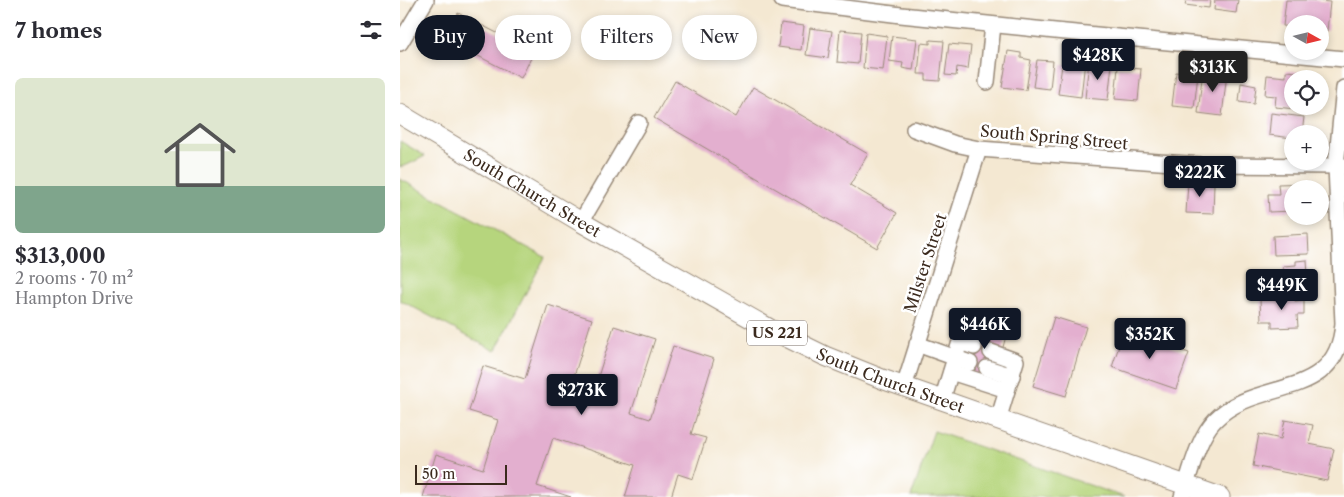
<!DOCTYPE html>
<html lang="en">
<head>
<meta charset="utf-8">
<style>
  body { margin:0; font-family:"Libre Caslon Text",serif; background:#f2f2f3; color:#2b2b33; height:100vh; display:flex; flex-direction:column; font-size:19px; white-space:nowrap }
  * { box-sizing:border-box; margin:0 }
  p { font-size:16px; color:#7c7c81 }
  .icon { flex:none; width:28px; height:28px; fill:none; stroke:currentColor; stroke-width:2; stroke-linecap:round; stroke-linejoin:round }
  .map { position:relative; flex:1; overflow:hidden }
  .sheet { display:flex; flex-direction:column; background:#fff; width:400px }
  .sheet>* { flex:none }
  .top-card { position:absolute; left:15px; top:15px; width:475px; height:45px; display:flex; gap:10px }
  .needle { width:32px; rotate:98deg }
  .controls { position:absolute; left:884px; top:15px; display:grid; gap:10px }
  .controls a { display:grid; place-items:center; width:45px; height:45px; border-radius:50%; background:#fff; box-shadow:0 2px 8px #0003; font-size:25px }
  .scale { position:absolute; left:15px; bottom:12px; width:92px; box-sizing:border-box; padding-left:5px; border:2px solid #3b2a1e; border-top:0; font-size:14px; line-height:18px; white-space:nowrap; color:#3b2a1e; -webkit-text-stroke:4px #fff; paint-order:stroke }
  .price { position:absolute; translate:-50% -42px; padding:0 11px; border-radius:5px; background:#111827; color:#fff; font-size:16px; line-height:32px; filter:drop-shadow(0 1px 2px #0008) }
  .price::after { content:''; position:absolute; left:50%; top:30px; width:15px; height:11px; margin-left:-8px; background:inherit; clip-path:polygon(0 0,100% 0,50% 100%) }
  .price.selected { background:#222; color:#fff }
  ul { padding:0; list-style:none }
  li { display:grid; align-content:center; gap:10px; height:265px; padding:0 15px }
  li+li { border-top:1px solid #e1e1e2 }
  li span { display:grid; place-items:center; height:155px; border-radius:8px; color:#555 }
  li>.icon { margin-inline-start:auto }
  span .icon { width:90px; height:90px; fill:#fffc; stroke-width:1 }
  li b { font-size:21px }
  h2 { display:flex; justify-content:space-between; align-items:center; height:60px; padding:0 15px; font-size:21px }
  .chip { padding:0 18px; border-radius:22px; background:#fff; box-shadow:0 2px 8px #0003; font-size:18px; line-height:45px }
  .chip.selected { background:#111827; color:#fff }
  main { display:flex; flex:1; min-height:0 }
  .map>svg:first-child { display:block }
</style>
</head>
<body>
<main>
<section class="sheet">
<h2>7 homes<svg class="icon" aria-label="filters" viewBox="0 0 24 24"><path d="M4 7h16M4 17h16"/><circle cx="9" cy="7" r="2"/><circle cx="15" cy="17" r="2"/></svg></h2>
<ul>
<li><span style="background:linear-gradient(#dfe7d0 70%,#7fa58c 0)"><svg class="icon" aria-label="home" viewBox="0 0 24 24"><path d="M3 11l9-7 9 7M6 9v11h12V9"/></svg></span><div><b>$313,000</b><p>2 rooms · 70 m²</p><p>Hampton Drive</p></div></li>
</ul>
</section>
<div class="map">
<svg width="944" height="497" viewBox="0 0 944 497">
  <rect width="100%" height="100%" fill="#fff"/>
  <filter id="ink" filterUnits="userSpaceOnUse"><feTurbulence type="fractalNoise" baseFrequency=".02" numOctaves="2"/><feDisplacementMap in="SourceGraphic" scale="10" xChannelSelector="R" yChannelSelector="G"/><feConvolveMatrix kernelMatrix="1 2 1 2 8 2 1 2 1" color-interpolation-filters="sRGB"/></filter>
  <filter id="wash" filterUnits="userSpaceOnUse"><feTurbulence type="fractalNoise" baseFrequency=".0096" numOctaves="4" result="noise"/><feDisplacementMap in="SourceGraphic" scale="20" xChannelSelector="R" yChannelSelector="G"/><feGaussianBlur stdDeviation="1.12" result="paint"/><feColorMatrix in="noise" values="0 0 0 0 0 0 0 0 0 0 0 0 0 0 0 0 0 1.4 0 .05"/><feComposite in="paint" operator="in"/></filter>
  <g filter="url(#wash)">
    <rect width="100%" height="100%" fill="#f4e8d2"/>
    <!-- green -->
    <g fill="#b6d57d" stroke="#78804e">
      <polygon points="0,141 25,156 7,165 0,167"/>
      <polygon points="0,179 145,257 95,351 0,300"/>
      <polygon points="534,431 724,497 511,497"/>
    </g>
    <g id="blocks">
      <!-- building -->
      <g fill="#e3afcf">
        <polygon points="786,0 810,0 809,8 785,5"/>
        <polygon points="815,0 838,0 836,13 814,10"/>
        <polygon points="886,0 911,0 930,2 927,31 920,30 920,24 892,24 892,27 883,26"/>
        <polygon points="58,13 134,52 121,78 45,39"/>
        <polygon points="381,23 404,26 401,50 378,47"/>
        <polygon points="410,28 432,31 428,58 406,55"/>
        <polygon points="440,30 461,32 458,64 437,62"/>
        <polygon points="466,33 487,36 483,70 463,68"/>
        <polygon points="492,36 517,39 513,70 502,68 503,63 489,61"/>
        <polygon points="530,40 544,41 540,81 526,80 526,74 518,74 521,43 530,44"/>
        <polygon points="549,44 571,46 568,69 557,67 556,76 545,75"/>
        <polygon points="608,51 621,53 621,58 631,60 626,90 602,87"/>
        <polygon points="670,59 685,61 681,97 658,94 662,65 669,65"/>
        <polygon points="637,60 653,61 650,89 633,87"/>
        <polygon points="689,61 712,64 708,100 685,98"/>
        <polygon points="718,67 741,69 738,101 715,99"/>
        <polygon points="803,70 827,73 822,116 798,113"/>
        <polygon points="886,71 909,73 914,79 892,79 892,106 912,106 906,110 875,107 876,96 865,95 867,75 886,77"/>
        <polygon points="776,72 798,75 794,108 772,106"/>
        <polygon points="275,81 336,117 353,87 468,154 450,185 497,213 477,248 254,118"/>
        <polygon points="841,83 856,86 854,104 839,102"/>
        <polygon points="871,113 904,117 902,134 892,134 892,138 869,135"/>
        <polygon points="788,182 814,184 813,214 786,213"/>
        <polygon points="909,183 909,189 892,189 892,211 869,212 868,194 879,194 878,184"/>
        <polygon points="908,234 909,254 874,255 873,236"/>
        <polygon points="907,260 909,292 897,293 897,288 884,288 883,266 896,265 896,261"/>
        <polygon points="875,296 895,296 895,301 904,300 904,315 897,315 898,327 872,328 872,321 861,321 860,300 875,300"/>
        <polygon points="148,305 192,319 169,392 191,399 214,326 255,339 231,413 250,419 273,346 314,359 291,434 306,438 293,479 278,474 271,497 225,497 235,465 153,438 137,486 171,497 23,497 36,454 83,469 98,420 69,411 83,366 125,379"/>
        <polygon points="654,317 686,327 666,396 633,386"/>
        <polygon points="581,325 607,332 602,351 592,349 584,379 567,374"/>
        <polygon points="724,331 789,353 776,389 712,367"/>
        <polygon points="885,420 913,425 909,444 934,449 927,481 853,466 859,434 881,439"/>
      </g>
    </g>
  </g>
  <g filter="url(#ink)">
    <use href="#blocks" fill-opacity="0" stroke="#988978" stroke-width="1"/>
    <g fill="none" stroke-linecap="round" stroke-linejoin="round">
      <!-- minor casing -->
      <g stroke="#988978" stroke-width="18">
        <g id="minor">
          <polyline points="382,0 501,15 655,31 944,59"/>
          <polyline points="0,43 26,0"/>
          <polyline points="587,82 593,25"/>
          <polyline points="514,129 555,144 579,149 800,165 944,166"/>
          <polyline points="181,222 239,123"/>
          <polyline points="517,344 570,363"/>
          <polyline points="591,352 616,361 598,420"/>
          <polyline points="587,368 612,376"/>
          <polyline points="551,372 607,390"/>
          <polyline points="504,387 579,149"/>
          <polyline points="542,400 560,342 574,347"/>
          <path d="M782,497C790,474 798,437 815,420C856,377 938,403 943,323L936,166L944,88"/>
        </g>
      </g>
      <!-- major casing -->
      <g stroke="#988978" stroke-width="21">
        <g id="major">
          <path id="s1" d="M0,114L181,222L370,329L425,356L482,379L820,497"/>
        </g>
      </g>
      <!-- minor -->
      <use href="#minor" stroke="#fff" stroke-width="15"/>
      <!-- major -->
      <use href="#major" stroke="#fff" stroke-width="19"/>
    </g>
  </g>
  <g text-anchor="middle" stroke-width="5" stroke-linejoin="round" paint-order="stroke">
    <!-- shield labels -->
    <rect fill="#fff" stroke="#766a62" stroke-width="1" x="347" y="320.5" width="60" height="25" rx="4"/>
    <g font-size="15" font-weight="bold" fill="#3b2a1e">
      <text x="377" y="338">US 221</text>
    </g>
    <!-- street labels -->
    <g font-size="16" fill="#3b2a1e" stroke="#fff">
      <text transform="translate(654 137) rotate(5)" y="6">South Spring Street</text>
      <text dy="6" stroke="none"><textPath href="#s1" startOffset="154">South Church Street</textPath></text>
      <text transform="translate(525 263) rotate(-72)" y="6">Milster Street</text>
      <text dy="6" stroke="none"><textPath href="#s1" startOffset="559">South Church Street</textPath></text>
    </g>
  </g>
</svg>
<div class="controls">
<a><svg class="needle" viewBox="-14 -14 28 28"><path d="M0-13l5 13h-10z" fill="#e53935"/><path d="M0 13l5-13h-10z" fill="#7c7c81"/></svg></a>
<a><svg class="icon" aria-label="locate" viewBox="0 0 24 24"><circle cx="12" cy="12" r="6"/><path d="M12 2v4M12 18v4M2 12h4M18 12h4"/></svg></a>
<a>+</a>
<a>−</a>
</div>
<div class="scale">50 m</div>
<b class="price" style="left:698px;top:81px">$428K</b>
<b class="price selected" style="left:813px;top:93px">$313K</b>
<b class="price" style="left:800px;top:198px">$222K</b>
<b class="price" style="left:882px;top:311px">$449K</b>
<b class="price" style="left:585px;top:350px">$446K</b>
<b class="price" style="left:750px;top:360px">$352K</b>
<b class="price" style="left:182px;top:416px">$273K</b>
<div class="top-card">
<a class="chip selected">Buy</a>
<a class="chip">Rent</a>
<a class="chip">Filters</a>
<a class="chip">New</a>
</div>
</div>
</main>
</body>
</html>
